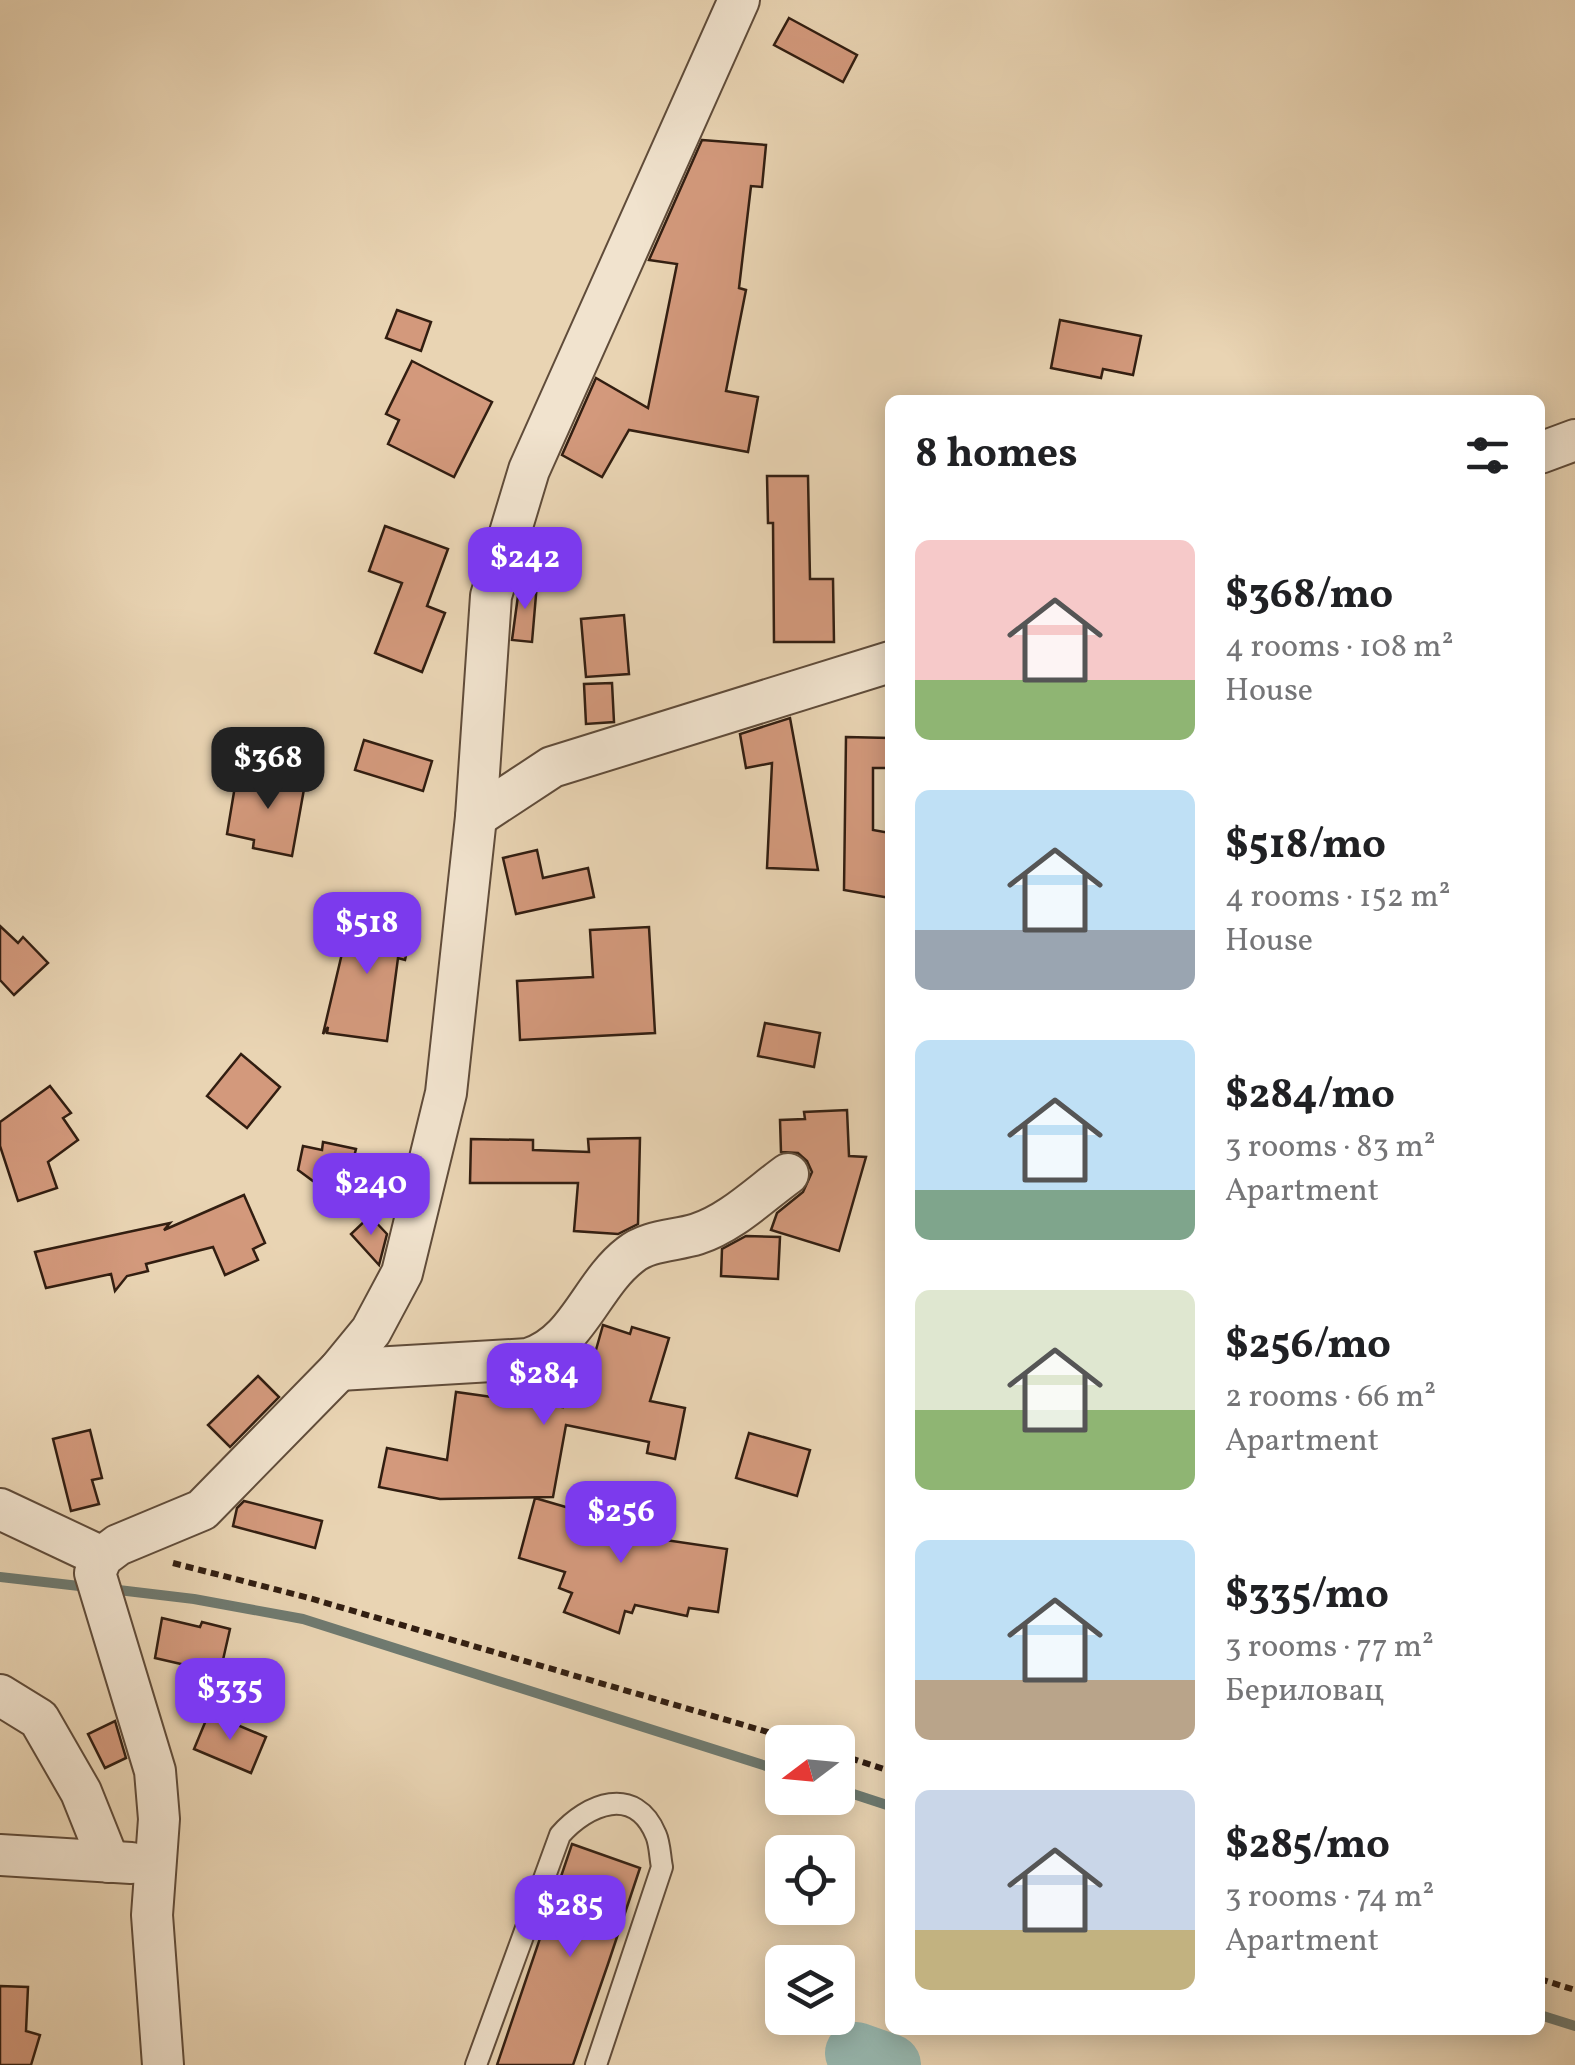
<!DOCTYPE html>
<html lang="en">
<head>
<meta charset="utf-8">
<style>
  body { margin:0; font-family:Vollkorn,serif; background:#f2f2f2; color:#202124; height:100vh; display:flex; flex-direction:column; font-size:38px; white-space:nowrap }
  * { box-sizing:border-box; margin:0 }
  p { font-size:32px; color:#757577 }
  .icon { flex:none; width:55px; height:55px; fill:none; stroke:currentColor; stroke-width:2; stroke-linecap:round; stroke-linejoin:round }
  .map { position:relative; flex:1; overflow:hidden }
  .drawer { position:absolute; left:885px; top:395px; width:660px; height:1640px; display:flex; flex-direction:column; background:#fff; border-radius:15px; box-shadow:0 5px 25px #0003 }
  .drawer>* { flex:none }
  .needle { width:65px; rotate:254deg }
  .tools { position:absolute; left:765px; top:1725px; display:grid; gap:20px }
  .tools a { display:grid; place-items:center; width:90px; height:90px; border-radius:15px; background:#fff; box-shadow:0 5px 25px #0003; font-size:50px }
  .price { position:absolute; translate:-50% -85px; padding:0 22px; border-radius:20px; background:#7c3aed; color:#fff; font-size:32px; line-height:65px; filter:drop-shadow(0 2px 5px #0008) }
  .price::after { content:''; position:absolute; left:50%; top:60px; width:30px; height:22px; margin-left:-15px; background:inherit; clip-path:polygon(0 0,100% 0,50% 100%) }
  .price.active { background:#222; color:#fff }
  ul { padding:0; list-style:none }
  li { display:flex; align-items:center; gap:30px; height:250px; padding:0 30px }
  li span { display:grid; place-items:center; flex:none; width:280px; height:200px; border-radius:15px; color:#555 }
  li>.icon { margin-inline-start:auto }
  span .icon { width:120px; height:120px; fill:#fffc; stroke-width:1 }
  li b { font-size:42px }
  h2 { display:flex; justify-content:space-between; align-items:center; height:120px; padding:0 30px; font-size:42px }
  .map>svg:first-child { display:block }
</style>
</head>
<body>
<div class="map">
<svg width="1575" height="2065" viewBox="0 0 1575 2065">
  <rect width="100%" height="100%" fill="#e9d4b3"/>
  <filter id="stains"><feTurbulence type="fractalNoise" baseFrequency=".002" numOctaves="4"/><feColorMatrix values="0 0 0 0 .2 0 0 0 0 .09 0 0 0 0 .02 0 0 0 .5 -.17"/></filter>
  <radialGradient id="worn" r=".72"><stop offset=".6" stop-color="#630" stop-opacity="0"/><stop offset="1" stop-color="#630" stop-opacity=".3"/></radialGradient>
  <g fill="none" stroke-linecap="round" stroke-linejoin="round">
    <!-- stream -->
    <g stroke="#6f7a70" stroke-width="10">
      <polyline points="0,1577 88,1587"/>
      <polyline points="110,1589 194,1599 303,1619 782,1771"/>
      <polyline points="838,1789 890,1806"/>
      <polyline points="1540,2015 1575,2026"/>
    </g>
    <!-- river -->
    <polyline stroke="#97b8b0" stroke-width="62" points="856,2053 890,2065"/>
  </g>
  <!-- building -->
  <g fill="#d3997c" stroke="#321e11" stroke-width="2.5">
    <polygon points="789,18 857,55 843,82 774,45"/>
    <polygon points="702,140 766,145 762,187 751,186 739,288 746,290 726,391 758,397 748,452 629,430 602,477 562,455 596,378 648,408 677,264 649,260"/>
    <polygon points="397,310 431,322 421,351 386,338"/>
    <polygon points="1060,320 1141,336 1133,375 1103,369 1101,378 1051,368"/>
    <polygon points="412,361 492,402 454,477 388,444 399,420 386,414"/>
    <polygon points="767,476 808,476 810,579 833,579 834,642 774,642 773,523 768,523"/>
    <polygon points="385,526 448,549 427,606 445,613 422,672 375,653 402,583 369,571"/>
    <polygon points="520,581 537,583 532,642 512,640"/>
    <polygon points="624,615 629,674 586,677 581,619"/>
    <polygon points="612,683 614,722 586,724 584,684"/>
    <polygon points="790,718 818,870 767,868 772,763 746,768 740,734"/>
    <polygon points="846,737 890,738 890,768 873,768 873,830 890,833 890,898 844,890"/>
    <polygon points="364,740 432,761 423,791 355,770"/>
    <polygon points="265,770 306,778 292,856 253,848 254,840 227,834 236,780 262,784"/>
    <polygon points="537,850 543,878 588,868 594,897 516,914 503,858"/>
    <polygon points="352,911 413,925 405,960 398,958 387,1041 327,1033 328,1027 323,1034"/>
    <polygon points="0,926 18,943 23,937 48,963 14,995 0,980"/>
    <polygon points="649,927 655,1033 520,1040 517,981 593,977 590,930"/>
    <polygon points="765,1023 820,1033 814,1067 758,1056"/>
    <polygon points="241,1054 280,1087 247,1128 207,1096"/>
    <polygon points="50,1086 71,1113 63,1118 78,1140 48,1162 57,1188 18,1201 0,1146 0,1122"/>
    <polygon points="847,1110 849,1156 866,1157 839,1251 771,1230 777,1213 803,1192 812,1172 807,1161 798,1153 781,1152 780,1120 805,1119 804,1112"/>
    <polygon points="640,1138 638,1224 618,1234 574,1231 578,1183 470,1183 471,1139 533,1140 533,1150 589,1152 588,1139"/>
    <polygon points="323,1142 356,1149 354,1157 374,1161 368,1193 313,1181 298,1170 303,1146 322,1150"/>
    <polygon points="244,1195 265,1243 253,1249 258,1260 225,1275 213,1247 146,1264 148,1271 127,1276 115,1291 111,1274 46,1288 35,1252 170,1223 164,1230"/>
    <polygon points="370,1216 387,1234 379,1265 351,1234"/>
    <polygon points="746,1236 780,1237 778,1279 721,1276 722,1249"/>
    <polygon points="603,1325 630,1334 632,1327 669,1338 650,1401 685,1408 675,1459 647,1453 649,1442 566,1425 553,1497 440,1499 379,1487 387,1448 447,1460 456,1392 563,1407 569,1375 588,1378"/>
    <polygon points="258,1376 279,1397 230,1447 208,1425"/>
    <polygon points="90,1430 102,1478 92,1480 99,1504 71,1511 53,1439"/>
    <polygon points="749,1433 810,1450 797,1496 736,1478"/>
    <polygon points="535,1498 641,1529 638,1536 727,1549 718,1612 689,1608 687,1616 635,1605 632,1613 625,1611 619,1633 564,1612 572,1593 559,1588 565,1572 519,1558"/>
    <polygon points="244,1501 322,1521 315,1548 233,1526 237,1508"/>
    <polygon points="162,1618 200,1627 202,1622 230,1629 220,1673 155,1658"/>
    <polygon points="209,1713 266,1737 251,1773 194,1749"/>
    <polygon points="115,1721 126,1758 105,1768 88,1734"/>
    <polygon points="572,1844 640,1868 608,1964 573,2065 497,2065"/>
    <polygon points="0,1986 28,1987 26,2031 40,2035 31,2065 0,2065"/>
  </g>
  <g fill="none" stroke-linecap="round" stroke-linejoin="round">
    <!-- service casing -->
    <g stroke="#604c3a" stroke-width="24">
      <path id="service" d="M476,2065L560,1835C587,1804 635,1784 656,1835C660,1844 660,1858 662,1867L596,2065"/>
    </g>
    <!-- minor casing -->
    <g stroke="#604c3a" stroke-width="44">
      <g id="minor">
        <polyline points="1540,453 1575,440"/>
        <polyline points="476,817 552,767 890,662"/>
        <path d="M339,1370L528,1359C578,1344 591,1285 630,1255C648,1240 675,1241 697,1234C731,1223 759,1195 788,1174"/>
        <polyline points="0,1509 102,1557"/>
        <polyline points="0,1695 39,1719 81,1792 109,1862"/>
        <polyline points="0,1855 131,1863"/>
        <polyline points="163,2065 152,1915 159,1819 155,1771 95,1573 102,1557 118,1545 202,1510 339,1370 371,1331 402,1273 446,1093 476,817 491,596 529,470 739,0"/>
      </g>
    </g>
    <!-- path -->
    <g stroke="#321e11" stroke-width="6" stroke-dasharray="8 5" stroke-linecap="butt">
      <polyline points="173,1563 309,1598 802,1742"/>
      <polyline points="838,1754 890,1771"/>
      <polyline points="1540,1979 1575,1990"/>
    </g>
    <!-- service -->
    <use href="#service" stroke="#f1e3ce" stroke-width="20"/>
    <!-- minor -->
    <use href="#minor" stroke="#f1e3ce" stroke-width="40"/>
  </g>
  <rect width="100%" height="100%" filter="url(#stains)"/>
  <rect width="100%" height="100%" fill="url(#worn)"/>
</svg>
<div class="tools">
<a><svg class="needle" viewBox="-14 -14 28 28"><path d="M0-13l5 13h-10z" fill="#e53935"/><path d="M0 13l5-13h-10z" fill="#757577"/></svg></a>
<a><svg class="icon" aria-label="locate" viewBox="0 0 24 24"><circle cx="12" cy="12" r="6"/><path d="M12 2v4M12 18v4M2 12h4M18 12h4"/></svg></a>
<a><svg class="icon" aria-label="layers" viewBox="0 0 24 24"><path d="M12 4l9 5-9 5-9-5zM3 14l9 5 9-5"/></svg></a>
</div>
<b class="price" style="left:525px;top:612px">$242</b>
<b class="price active" style="left:268px;top:812px">$368</b>
<b class="price" style="left:367px;top:977px">$518</b>
<b class="price" style="left:371px;top:1238px">$240</b>
<b class="price" style="left:544px;top:1428px">$284</b>
<b class="price" style="left:621px;top:1566px">$256</b>
<b class="price" style="left:230px;top:1743px">$335</b>
<b class="price" style="left:570px;top:1960px">$285</b>
<section class="drawer">
<h2>8 homes<svg class="icon" aria-label="filters" viewBox="0 0 24 24"><path d="M4 7h16M4 17h16"/><circle cx="9" cy="7" r="2"/><circle cx="15" cy="17" r="2"/></svg></h2>
<ul>
<li><span style="background:linear-gradient(#f6c9c9 70%,#8fb573 0)"><svg class="icon" aria-label="home" viewBox="0 0 24 24"><path d="M3 11l9-7 9 7M6 9v11h12V9"/></svg></span><div><b>$368/mo</b><p>4 rooms · 108 m²</p><p>House</p></div></li>
<li><span style="background:linear-gradient(#bfe0f5 70%,#9aa5b1 0)"><svg class="icon" aria-label="home" viewBox="0 0 24 24"><path d="M3 11l9-7 9 7M6 9v11h12V9"/></svg></span><div><b>$518/mo</b><p>4 rooms · 152 m²</p><p>House</p></div></li>
<li><span style="background:linear-gradient(#bfe0f5 75%,#7fa58c 0)"><svg class="icon" aria-label="home" viewBox="0 0 24 24"><path d="M3 11l9-7 9 7M6 9v11h12V9"/></svg></span><div><b>$284/mo</b><p>3 rooms · 83 m²</p><p>Apartment</p></div></li>
<li><span style="background:linear-gradient(#dfe7d0 60%,#8fb573 0)"><svg class="icon" aria-label="home" viewBox="0 0 24 24"><path d="M3 11l9-7 9 7M6 9v11h12V9"/></svg></span><div><b>$256/mo</b><p>2 rooms · 66 m²</p><p>Apartment</p></div></li>
<li><span style="background:linear-gradient(#bfe0f5 70%,#b9a48a 0)"><svg class="icon" aria-label="home" viewBox="0 0 24 24"><path d="M3 11l9-7 9 7M6 9v11h12V9"/></svg></span><div><b>$335/mo</b><p>3 rooms · 77 m²</p><p>Бериловац</p></div></li>
<li><span style="background:linear-gradient(#c9d6e8 70%,#c2b280 0)"><svg class="icon" aria-label="home" viewBox="0 0 24 24"><path d="M3 11l9-7 9 7M6 9v11h12V9"/></svg></span><div><b>$285/mo</b><p>3 rooms · 74 m²</p><p>Apartment</p></div></li>
</ul>
</section>
</div>
</body>
</html>
